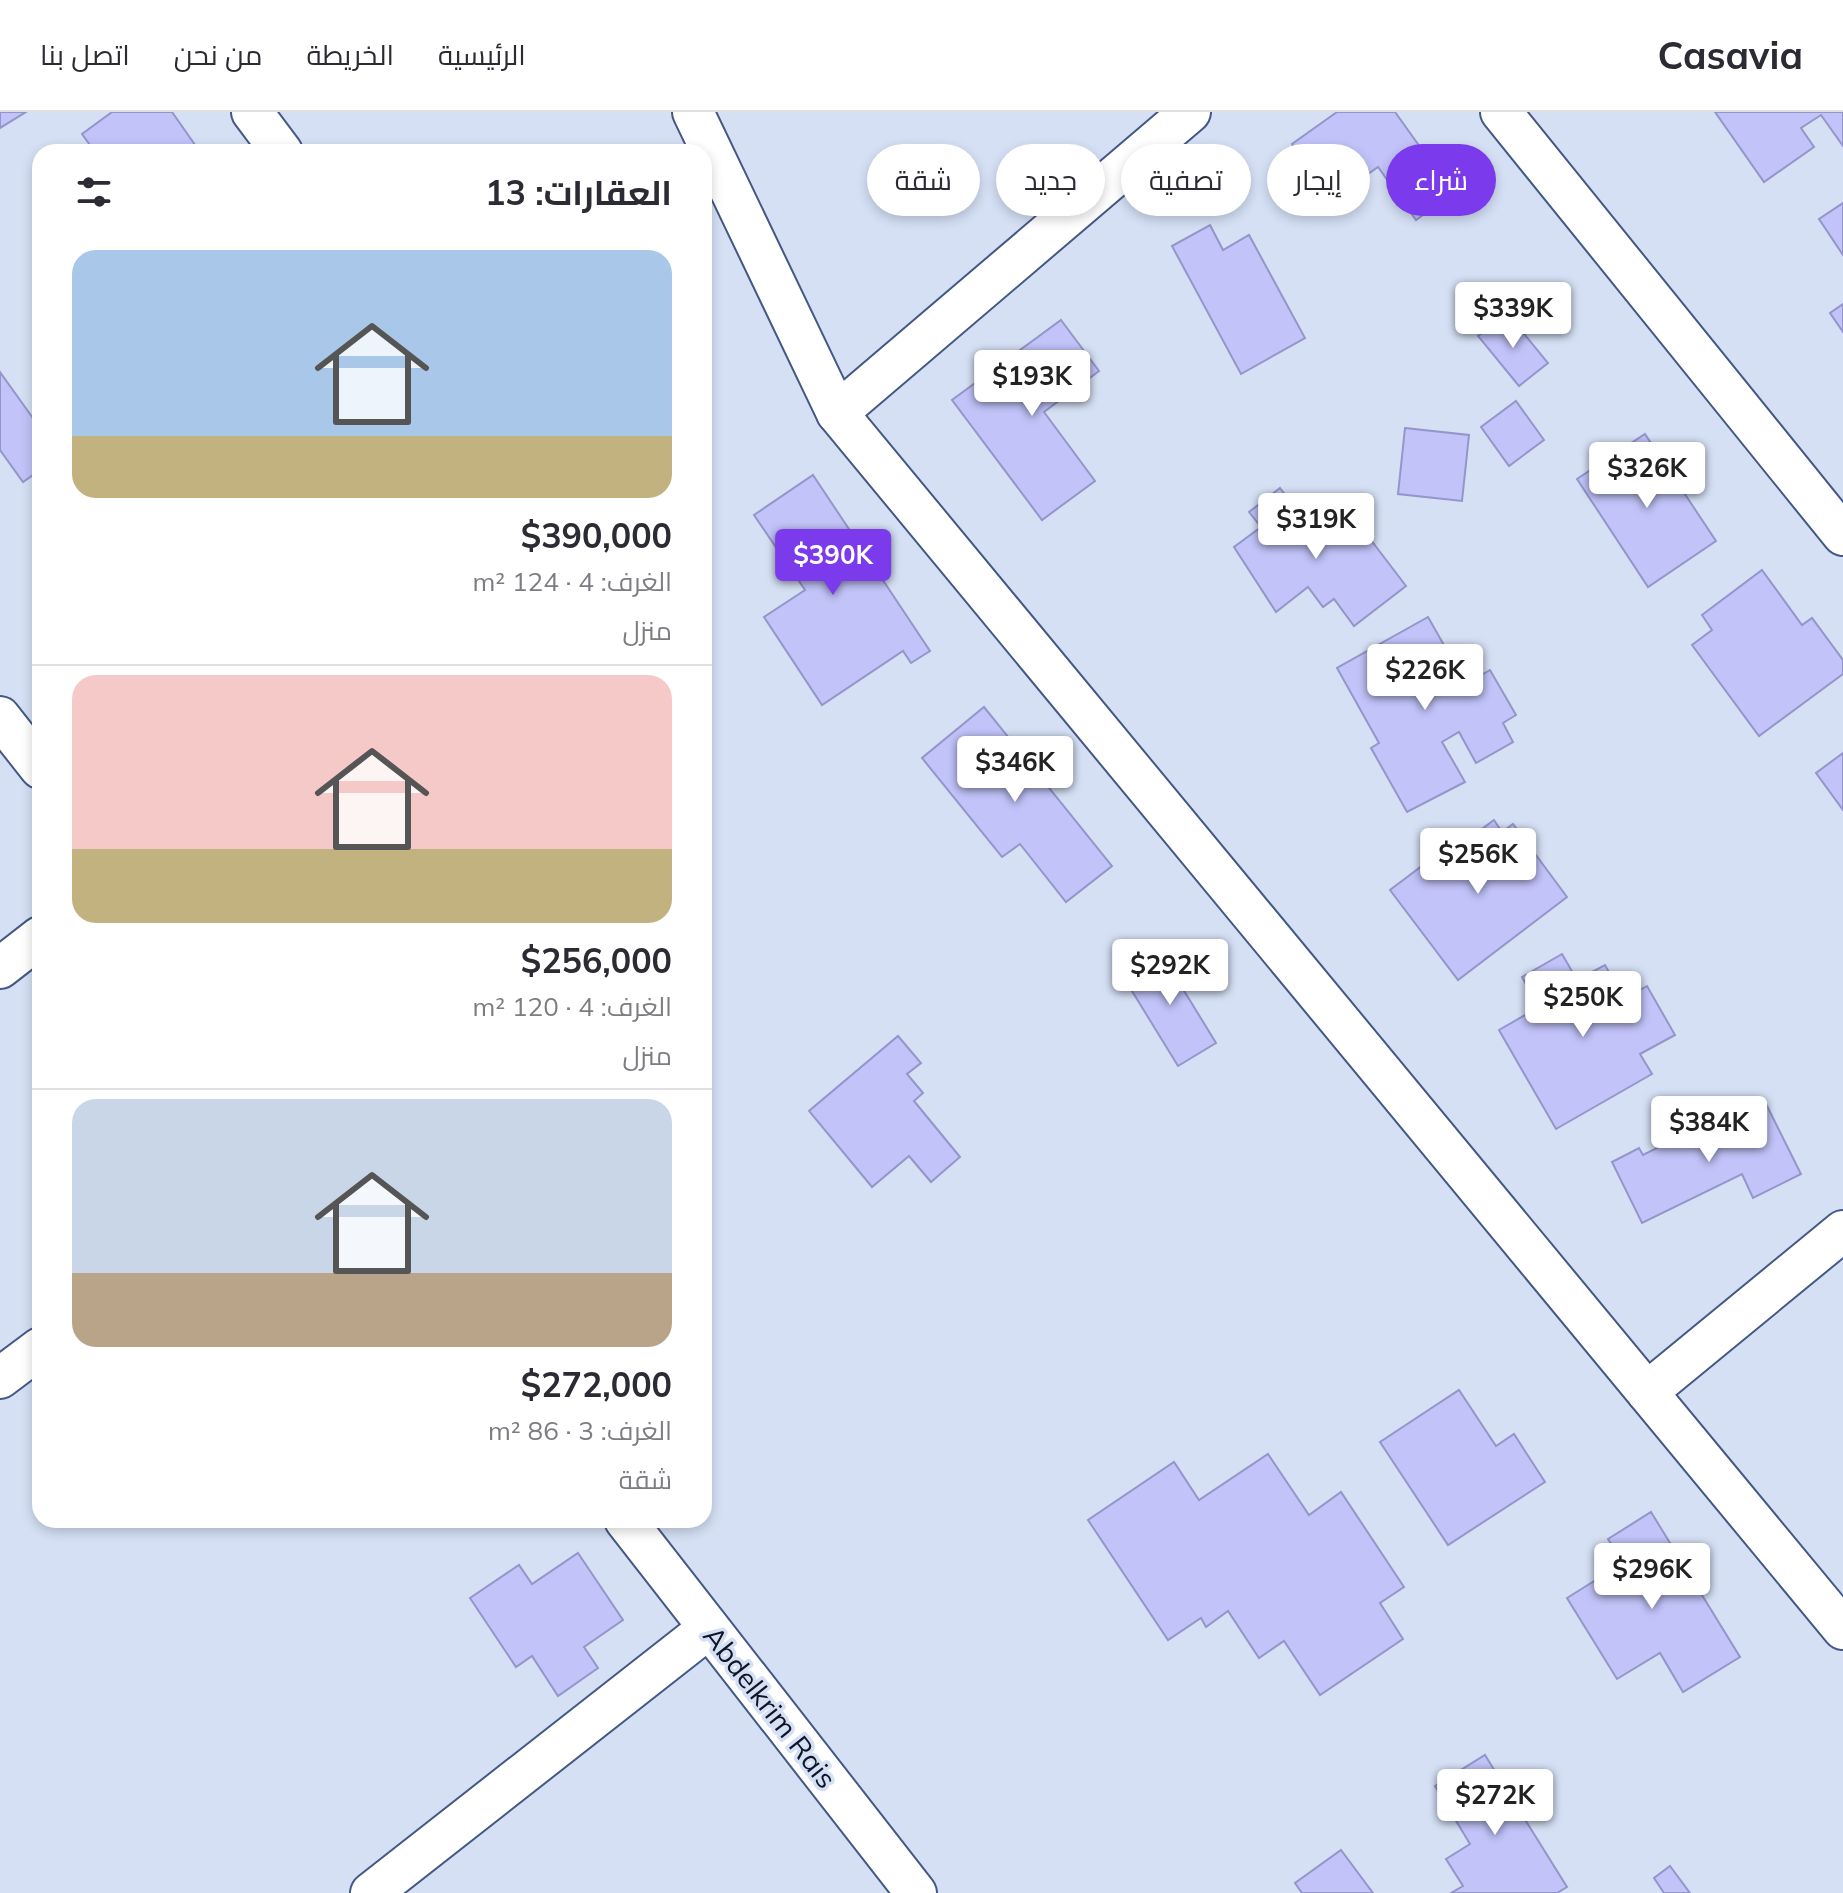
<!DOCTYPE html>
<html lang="ar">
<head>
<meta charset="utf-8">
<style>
  body { margin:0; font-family:Mulish,Cairo,sans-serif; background:#f2f2f3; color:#2b2b33; direction:rtl; height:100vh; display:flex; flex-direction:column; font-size:30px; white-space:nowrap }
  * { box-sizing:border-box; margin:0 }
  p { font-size:26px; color:#7c7c81 }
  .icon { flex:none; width:44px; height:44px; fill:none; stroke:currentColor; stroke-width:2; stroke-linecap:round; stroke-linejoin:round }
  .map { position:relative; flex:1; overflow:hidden; direction:ltr }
  .side { position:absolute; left:32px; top:32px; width:680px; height:1384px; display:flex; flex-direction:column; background:#fff; border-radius:24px; box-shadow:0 4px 12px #0003; direction:rtl }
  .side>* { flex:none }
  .guide { position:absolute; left:736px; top:32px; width:760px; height:72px; direction:rtl; display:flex; gap:16px }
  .price { position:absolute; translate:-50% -68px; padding:0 18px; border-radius:8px; background:#fff; color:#222; font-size:26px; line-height:52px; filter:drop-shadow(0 2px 4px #0008) }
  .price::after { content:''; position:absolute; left:50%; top:48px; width:24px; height:18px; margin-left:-12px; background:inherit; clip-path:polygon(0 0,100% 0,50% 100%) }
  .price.current { background:#7c3aed; color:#fff }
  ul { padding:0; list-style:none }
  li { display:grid; align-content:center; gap:16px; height:424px; padding:0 40px }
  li+li { border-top:2px solid #e1e1e2 }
  li span { display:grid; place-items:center; height:248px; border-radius:24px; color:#555 }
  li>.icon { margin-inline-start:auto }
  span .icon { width:144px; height:144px; fill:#fffc; stroke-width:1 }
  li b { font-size:34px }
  h2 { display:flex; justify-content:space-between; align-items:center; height:96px; padding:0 40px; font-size:34px }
  .chip { padding:0 28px; border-radius:36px; background:#fff; box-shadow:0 4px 12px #0003; font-size:28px; line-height:72px }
  .chip.current { background:#7c3aed; color:#fff }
  header { display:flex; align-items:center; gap:48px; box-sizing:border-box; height:112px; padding:0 40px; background:#fff; border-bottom:2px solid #e1e1e2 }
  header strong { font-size:38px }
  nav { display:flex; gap:44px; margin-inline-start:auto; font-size:28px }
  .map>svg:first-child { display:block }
</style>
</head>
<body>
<header>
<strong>Casavia</strong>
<nav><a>الرئيسية</a><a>الخريطة</a><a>من نحن</a><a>اتصل بنا</a></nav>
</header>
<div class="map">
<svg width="1843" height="1781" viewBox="0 0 1843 1781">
  <rect width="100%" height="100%" fill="#d5e0f5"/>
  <!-- building -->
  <g fill="#c1c3f9" stroke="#9495c9" stroke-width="2">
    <polygon points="0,0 26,0 0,16"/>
    <polygon points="112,0 172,0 200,40 95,40 82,22"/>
    <polygon points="1337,0 1395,0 1453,81 1416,108 1378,55 1332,88 1292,32"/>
    <polygon points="1715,0 1843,0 1843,34 1821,3 1801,16 1814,35 1764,70"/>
    <polygon points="1843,91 1843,143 1819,107"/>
    <polygon points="1210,113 1223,138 1249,123 1305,226 1241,262 1172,134"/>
    <polygon points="1843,192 1843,220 1830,201"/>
    <polygon points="1507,201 1548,251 1519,274 1478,224"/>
    <polygon points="1061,208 1099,259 1044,300 1095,369 1042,408 952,288"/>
    <polygon points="0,260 40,316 40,358 23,370 0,338"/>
    <polygon points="1516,289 1544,328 1509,354 1481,315"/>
    <polygon points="1405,316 1469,323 1462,389 1398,382"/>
    <polygon points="1645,322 1716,429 1648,475 1577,367"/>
    <polygon points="813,363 930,539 911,551 903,539 822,593 764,505 805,478 754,403"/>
    <polygon points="1280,376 1319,427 1351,402 1406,474 1354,514 1334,487 1323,495 1308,475 1276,500 1234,435 1261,415 1249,400"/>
    <polygon points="1762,458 1802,513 1812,506 1843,548 1843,562 1759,624 1692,533 1712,518 1702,503"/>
    <polygon points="1428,505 1466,572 1490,558 1516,603 1503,611 1513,630 1476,651 1459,620 1442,630 1465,670 1407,700 1371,636 1379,631 1337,556"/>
    <polygon points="984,595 1112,754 1066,790 1020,732 1002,745 922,646"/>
    <polygon points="1843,641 1843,698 1816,661"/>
    <polygon points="1494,708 1502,720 1513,712 1567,785 1458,868 1390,778 1463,723 1467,728"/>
    <polygon points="1169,838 1191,872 1183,877 1216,931 1178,954 1124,866"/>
    <polygon points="1562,842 1577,868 1605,853 1624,887 1647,874 1675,923 1640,942 1652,962 1556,1017 1499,918 1539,895 1522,865"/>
    <polygon points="898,924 921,951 907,962 923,981 914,989 960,1045 931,1070 909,1044 872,1075 809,999"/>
    <polygon points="1765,990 1801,1062 1753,1086 1742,1062 1642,1111 1612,1050 1639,1036 1643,1043 1671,1029 1674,1035"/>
    <polygon points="1459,1278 1496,1334 1514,1322 1545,1370 1448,1433 1380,1330"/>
    <polygon points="1268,1342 1309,1403 1341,1380 1404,1475 1380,1491 1403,1527 1320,1583 1284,1529 1259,1546 1228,1499 1206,1515 1201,1506 1168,1528 1088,1408 1174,1350 1199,1388"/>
    <polygon points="1651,1400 1740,1545 1683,1580 1660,1541 1617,1567 1567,1486 1623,1451 1608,1427"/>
    <polygon points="578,1441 623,1508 584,1535 598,1556 558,1584 532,1544 516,1555 470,1486 519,1453 532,1472"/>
    <polygon points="1485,1643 1567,1775 1557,1781 1451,1781 1463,1774 1446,1747 1470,1732 1435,1674"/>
    <polygon points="1341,1738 1373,1781 1302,1781 1295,1771"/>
    <polygon points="1670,1754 1690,1781 1664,1781 1654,1766"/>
  </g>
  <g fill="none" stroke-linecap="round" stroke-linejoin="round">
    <!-- minor casing -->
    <g stroke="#435884" stroke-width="44">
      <g id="minor">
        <polyline points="252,0 282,40"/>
        <polyline points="693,0 837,301 1843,1517"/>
        <polyline points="1501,0 1843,423"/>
        <polyline points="837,301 1190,0"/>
        <polyline points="0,605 40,656"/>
        <polyline points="0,856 40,825"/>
        <polyline points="0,1266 40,1236"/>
        <polyline points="1647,1280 1843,1119"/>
        <polyline points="625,1408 916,1781"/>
        <polyline points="371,1781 709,1516"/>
      </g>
    </g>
    <!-- minor -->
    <use href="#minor" stroke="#fff" stroke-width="40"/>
  </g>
  <g text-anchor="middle" stroke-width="7" stroke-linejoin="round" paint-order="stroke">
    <!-- street labels -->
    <g font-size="28" fill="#0d1527" stroke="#d5e0f5">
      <text transform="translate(770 1595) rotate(52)" y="10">Abdelkrim Rais</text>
    </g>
  </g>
</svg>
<b class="price" style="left:1513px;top:238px">$339K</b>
<b class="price" style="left:1032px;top:306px">$193K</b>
<b class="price" style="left:1647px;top:398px">$326K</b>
<b class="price" style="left:1316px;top:449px">$319K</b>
<b class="price current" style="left:833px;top:485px">$390K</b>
<b class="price" style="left:1425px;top:600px">$226K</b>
<b class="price" style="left:1015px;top:692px">$346K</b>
<b class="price" style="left:1478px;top:784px">$256K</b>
<b class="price" style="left:1170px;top:895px">$292K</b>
<b class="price" style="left:1583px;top:927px">$250K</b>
<b class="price" style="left:1709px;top:1052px">$384K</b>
<b class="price" style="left:1652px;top:1499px">$296K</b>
<b class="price" style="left:1495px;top:1725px">$272K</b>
<div class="guide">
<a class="chip current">شراء</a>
<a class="chip">إيجار</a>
<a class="chip">تصفية</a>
<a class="chip">جديد</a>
<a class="chip">شقة</a>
</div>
<section class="side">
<h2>العقارات: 13<svg class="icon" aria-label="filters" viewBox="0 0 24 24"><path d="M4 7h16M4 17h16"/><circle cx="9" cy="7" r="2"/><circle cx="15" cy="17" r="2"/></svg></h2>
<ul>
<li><span style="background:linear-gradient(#a9c7e8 75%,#c2b280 0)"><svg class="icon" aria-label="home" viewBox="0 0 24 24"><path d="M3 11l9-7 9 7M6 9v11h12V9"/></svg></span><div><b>$390,000</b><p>الغرف: 4 · 124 m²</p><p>منزل</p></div></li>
<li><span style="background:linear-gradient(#f6c9c9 70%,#c2b280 0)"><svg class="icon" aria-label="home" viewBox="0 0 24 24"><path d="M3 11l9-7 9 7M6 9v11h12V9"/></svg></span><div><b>$256,000</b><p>الغرف: 4 · 120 m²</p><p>منزل</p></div></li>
<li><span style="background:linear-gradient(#c9d6e8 70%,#b9a48a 0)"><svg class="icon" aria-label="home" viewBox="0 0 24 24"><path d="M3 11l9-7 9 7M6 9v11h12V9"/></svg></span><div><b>$272,000</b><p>الغرف: 3 · 86 m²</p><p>شقة</p></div></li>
</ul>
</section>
</div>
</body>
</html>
